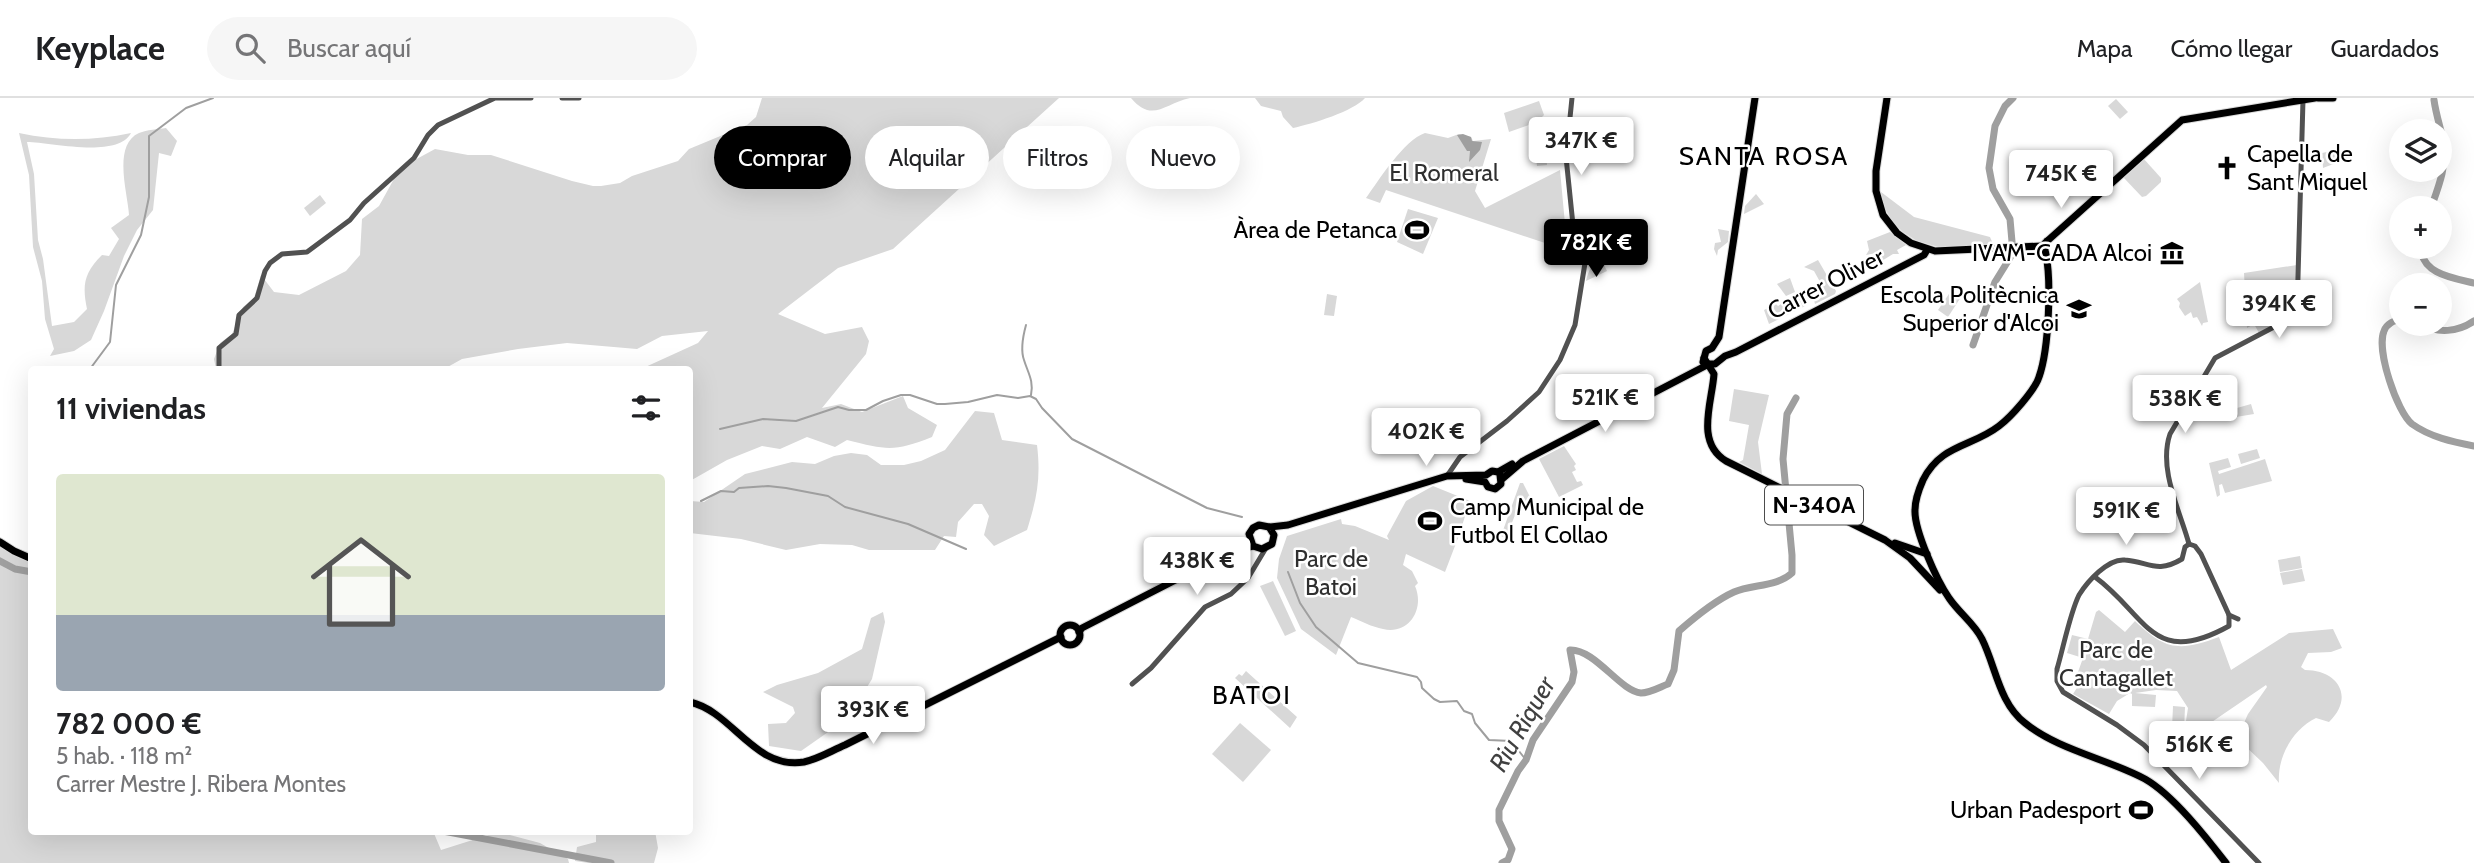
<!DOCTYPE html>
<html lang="es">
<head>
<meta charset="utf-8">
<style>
  body { margin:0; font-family:Cabin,sans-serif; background:#f6f6f6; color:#202124; height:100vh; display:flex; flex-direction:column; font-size:26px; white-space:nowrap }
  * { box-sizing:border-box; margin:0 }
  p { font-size:23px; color:#757577 }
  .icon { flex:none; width:38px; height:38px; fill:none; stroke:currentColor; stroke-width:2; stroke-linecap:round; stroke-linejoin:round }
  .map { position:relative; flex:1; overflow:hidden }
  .sheet { position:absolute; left:28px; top:268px; width:665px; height:469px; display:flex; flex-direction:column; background:#fff; border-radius:7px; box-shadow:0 7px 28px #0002 }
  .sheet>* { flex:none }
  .guide { position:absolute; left:714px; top:28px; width:665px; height:63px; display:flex; gap:14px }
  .fabs { position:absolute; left:2389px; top:21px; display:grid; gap:14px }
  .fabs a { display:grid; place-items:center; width:63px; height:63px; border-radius:50%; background:#fff; box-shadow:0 7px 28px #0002; font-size:35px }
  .price { position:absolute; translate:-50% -60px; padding:0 16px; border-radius:7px; background:#fff; color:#222; font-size:23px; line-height:46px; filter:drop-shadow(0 2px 4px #0008) }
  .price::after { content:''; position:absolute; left:50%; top:42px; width:21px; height:16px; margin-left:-10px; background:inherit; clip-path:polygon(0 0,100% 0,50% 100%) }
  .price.active { background:#000; color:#fff }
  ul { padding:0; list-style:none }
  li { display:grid; align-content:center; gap:14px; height:371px; padding:0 28px }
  li span { display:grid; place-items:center; height:217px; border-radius:7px; color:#555 }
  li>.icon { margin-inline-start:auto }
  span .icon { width:126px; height:126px; fill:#fffc; stroke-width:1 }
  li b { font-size:30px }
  h2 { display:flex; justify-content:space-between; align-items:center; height:84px; padding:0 28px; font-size:30px }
  .chip { padding:0 24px; border-radius:32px; background:#fff; box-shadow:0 7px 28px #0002; font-size:24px; line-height:63px }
  .chip.active { background:#000; color:#fff }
  header { display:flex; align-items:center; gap:42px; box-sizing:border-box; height:98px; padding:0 35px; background:#fff; border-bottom:2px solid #e0e0e0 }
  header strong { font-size:33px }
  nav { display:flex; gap:38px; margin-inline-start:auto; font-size:24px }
  .search { width:490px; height:63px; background:#f6f6f6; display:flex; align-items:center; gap:18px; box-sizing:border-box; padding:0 24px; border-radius:38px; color:#757577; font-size:26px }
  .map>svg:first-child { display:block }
</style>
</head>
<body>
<header>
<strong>Keyplace</strong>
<div class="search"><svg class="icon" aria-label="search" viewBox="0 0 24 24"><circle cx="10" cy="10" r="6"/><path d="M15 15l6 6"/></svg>Buscar aquí</div>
<nav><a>Mapa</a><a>Cómo llegar</a><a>Guardados</a></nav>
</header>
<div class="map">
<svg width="2474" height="765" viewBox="0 0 2474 765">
  <rect width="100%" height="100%" fill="#fff"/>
  <!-- green -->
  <g fill="#d8d8d8">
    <path d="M762,0H1059L893,151L838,170L778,216L825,236L862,229L869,243L866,256L822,310L841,306L862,314L903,298L908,310L937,327L932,339C894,354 887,352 847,342L835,349L807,339L780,351L762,348L727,362L690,383V271H641L698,245L708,233L662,238L637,251L567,245L518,251L462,261L444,271H216L214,261L220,245L232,236L243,209L254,200L261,177L274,194L299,197L346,173L360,157L362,121L379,108L400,70L435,51L468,57H491L572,83L593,88H601L620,85L632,78L678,63L689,51L747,27L756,19Z"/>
    <path d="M1131,0H1190C1164,6 1152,25 1131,0Z"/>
    <path d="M1255,0H1365C1354,13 1312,26 1293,30L1283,19L1281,13L1261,8Z"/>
    <polygon points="2116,1 2128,14 2120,21 2108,8"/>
    <polygon points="1539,3 1544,17 1537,24 1509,34 1504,15"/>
    <path d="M166,30L177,43L171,58L159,55L153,112L137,132L124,158L104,213L91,242L74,253L50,258L54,251L45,221L42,183L33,149L29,77L19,35C57,43 93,43 131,35C118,61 49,44 27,44L34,76L38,142L43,161L52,228L74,224L87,211C82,187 84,175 102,157L109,158L119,141L111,130L129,117C128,96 112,47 139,35C147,32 158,31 166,30Z"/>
    <path d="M1425,35L1448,40L1459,36L1471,39L1473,43L1491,41L1475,93L1485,110L1560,72L1565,126L1558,129L1557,135L1549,139L1548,146L1386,92L1380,105L1366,100C1379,82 1404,42 1425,35Z"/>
    <polygon points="1545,43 1547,67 1537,68 1534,44"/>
    <polygon points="2341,51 2344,62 2323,70 2322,55"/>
    <polygon points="2143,60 2161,80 2161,84 2146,98 2142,99 2123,79"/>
    <polygon points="1881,94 1914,119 1990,139 1993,146 1942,150 1917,143 1903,134 1893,125 1884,109"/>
    <polygon points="1756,96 1764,106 1744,116 1745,108"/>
    <polygon points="320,97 326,105 310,118 304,110"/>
    <polygon points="1408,111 1438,120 1423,156 1397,144"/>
    <polygon points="1581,121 1595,150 1592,151 1582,146 1575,124"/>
    <polygon points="1718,131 1729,133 1728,144 1718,152 1717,158 1714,151 1715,145 1721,144"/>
    <polygon points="1890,134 1906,147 1897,152 1899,156 1893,156 1880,164 1876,155 1866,157 1869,152 1867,143"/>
    <path d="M1598,155L1607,173L1586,183C1588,172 1594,167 1595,156Z"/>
    <polygon points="1818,162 1836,193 1835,196 1815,206 1813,198 1824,191 1814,173 1804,169"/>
    <path d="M2297,167C2294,214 2301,212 2259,235L2254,226L2247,230L2244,175Z"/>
    <polygon points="1790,180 1795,194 1786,198 1777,186"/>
    <polygon points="2200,184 2208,224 2203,225 2202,228 2197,219 2193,220 2191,214 2185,218 2179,209 2180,205 2177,201"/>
    <polygon points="1951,193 1961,199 1948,219 1938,212"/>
    <polygon points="1327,196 1337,198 1334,218 1324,217"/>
    <polygon points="1796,196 1805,208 1769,226 1764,212 1776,206 1778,208"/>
    <polygon points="1734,291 1769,297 1758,344 1762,376 1739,364 1743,362 1749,327 1729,323"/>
    <polygon points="2251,306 2254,316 2230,320 2230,312"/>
    <path d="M975,313L994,315L1002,342L1037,347C1041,380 1037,400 1027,432L994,448L984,437L989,418L982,406H974L958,424L956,439L944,438L935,452H869L852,447L820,446L786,452L741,441L690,435V403L704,404L745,376L792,364L815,366L834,358L851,355L867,357L881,367H904L921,363L945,352Z"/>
    <polygon points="1564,348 1576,366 1574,368 1576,372 1572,374 1577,384 1581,383 1583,387 1559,399 1539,361"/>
    <polygon points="2257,351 2260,360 2241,366 2238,356"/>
    <polygon points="2228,360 2231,369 2218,373 2219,376 2265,361 2272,383 2225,395 2222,386 2219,387 2220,397 2217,399 2209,365"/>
    <polygon points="1520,385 1523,385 1533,405 1515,417 1506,440 1501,438"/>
    <path d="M1433,388L1470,403L1458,440L1445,474L1406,456L1403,467L1412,473L1418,485L1415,488C1425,511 1409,537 1383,531C1372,529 1361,523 1351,519L1336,557L1301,531L1277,480L1279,461L1287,438L1341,421L1342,426L1355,428L1389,442L1387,438L1406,403Z"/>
    <polygon points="0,439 16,450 31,455 32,733 433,733 441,752 498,734 540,745 568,761 569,765 0,765"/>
    <polygon points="1176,440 1190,467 1170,478 1156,451"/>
    <polygon points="2300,458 2302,470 2280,474 2278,462"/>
    <polygon points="2302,471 2305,483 2283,487 2280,475"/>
    <polygon points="1273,483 1296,533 1285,538 1260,488"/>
    <path d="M2099,512L2125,534L2135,523C2165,552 2179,554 2219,539L2231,572L2289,535L2333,531L2342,550L2331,554L2308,555L2301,569L2305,572C2338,572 2355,599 2329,624L2316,620C2293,631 2277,659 2279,685L2263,665L2243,646L2239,636L2248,616L2267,589L2266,587L2200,632L2192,628L2184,636L2188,610L2177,593L2156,592L2135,595L2156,597L2155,609L2132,608V596L2130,595L2117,603L2109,616L2073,596L2082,582L2078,574L2083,560L2067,555L2072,537L2088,541L2096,514Z"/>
    <polygon points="883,514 885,524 872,581 859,602 831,632 801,653 769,648 768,626 786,625 795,615 793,609 763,594 777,587 818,575 862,551 871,520"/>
    <polygon points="1246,573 1297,619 1290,630 1235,580 1239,576 1242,578"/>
    <polygon points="2173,608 2185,609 2184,632 2172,631"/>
    <polygon points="1240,625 1271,652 1243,684 1212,656"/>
    <polygon points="596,733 655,733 658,750 654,765 588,765 575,763 577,749 596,744"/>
  </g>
  <!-- water -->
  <polygon fill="#9f9f9f" points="1463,36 1471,39 1472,43 1482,44 1480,52 1469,64 1470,53 1467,53 1457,37"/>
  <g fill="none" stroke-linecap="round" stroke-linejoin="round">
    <!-- stream -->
    <g stroke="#9f9f9f" stroke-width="2">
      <path d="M1026,227C1023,238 1020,251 1024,262C1028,275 1034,283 1031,297"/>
      <polyline points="90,271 110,244 116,187 141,137 149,99 149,38 186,10 213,0"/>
      <polyline points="720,331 763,321 796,323 838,309 849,312 866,312 883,303 901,297 910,297 937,306 945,306 968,304 997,297 1018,300 1030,298 1036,301 1042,310 1072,341 1207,410 1242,419"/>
      <polyline points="701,403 721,393 734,394 739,390 768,388 786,390 828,398 845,409 908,426 966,451"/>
      <polyline points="1288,474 1300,505 1316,529 1358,565 1417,579 1421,584 1422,590 1434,601 1440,604 1457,603 1464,613 1472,616 1475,625 1489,642 1511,643 1526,662"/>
    </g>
    <!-- river -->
    <g stroke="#9f9f9f" stroke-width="7">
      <path d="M2431,110C2438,90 2447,68 2444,46C2441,31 2436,17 2434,2"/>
      <path d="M2421,149C2421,176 2453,180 2474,185"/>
      <path d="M2401,221C2394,223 2387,225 2384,233C2376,252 2397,314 2412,326C2430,339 2453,344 2474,348"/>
      <path d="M2420,226C2438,236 2458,234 2474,223"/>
      <polyline points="1973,247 1995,184 2013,155 2010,121 1993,91 1989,70 1995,28 2005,8 2013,0"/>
      <polyline points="0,463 15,471 32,474"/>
      <polyline points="443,733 611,765"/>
      <path d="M1502,765L1508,762L1512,751L1499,723V712L1518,673L1526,662L1533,642L1572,584L1574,574L1570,552C1595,551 1620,593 1641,595C1650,595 1660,589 1668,586L1674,572L1679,533C1695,519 1714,503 1734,494C1752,486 1777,489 1792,475V457L1783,361L1787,316L1796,300"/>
    </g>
    <!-- major casing -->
    <g stroke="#dbdbdb" stroke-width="9">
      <g id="major">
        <polyline points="1887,0 1876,73 1876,93 1883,117 1897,135 1911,145 1935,153 2042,148"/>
        <polyline points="2318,0 2333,0"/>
        <path d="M2047,143L2045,152C2052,180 2049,251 2039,279C2035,292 2011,319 1999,328C1972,349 1941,346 1923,382C1919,391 1915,401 1915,412C1914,432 1937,483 1949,500C1959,515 1974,525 1982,541C1996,569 1999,605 2025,625C2058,652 2108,661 2145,681C2173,697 2206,739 2226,765"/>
        <polyline points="2045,145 2182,22 2315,0"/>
        <path d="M1704,260L1714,276C1712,305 1695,344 1726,363L1885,442L1910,460L1940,492"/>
        <polyline points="1703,264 1706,253 1712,250 1719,239 1755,0"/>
        <polyline points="1466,381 1485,384 1488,389 1495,391 1501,386 1500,377"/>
        <polyline points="1502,381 1523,363 1709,266 1715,266 1725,258 1736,254 1924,157 1927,152"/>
        <polyline points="1269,429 1274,437 1272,446 1262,451 1253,448 1249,436 1253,430 1259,427 1269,429 1288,427 1447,378 1486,377 1492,373 1498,374 1512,366"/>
        <polyline points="0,444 14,453 32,461"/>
        <polyline points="1895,445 1927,456"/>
        <circle cx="1070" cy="537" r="10"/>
        <polyline points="1079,534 1082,530 1232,453 1253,448"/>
        <path d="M690,604C733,614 754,672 804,664C818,661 831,653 845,647L1061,539"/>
      </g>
    </g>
    <!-- minor -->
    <g stroke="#515151" stroke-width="5">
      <polyline points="562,0 579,0"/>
      <polyline points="219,271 219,250 236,236 239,217 257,200 265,173 270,165 282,156 307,154 350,122 364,105 414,60 428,37 438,27 495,0 531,0"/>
      <polyline points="1447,378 1460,359 1507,323 1539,294 1560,262 1575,227 1585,165 1573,127 1566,59 1572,0"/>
      <path d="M2189,446C2180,413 2158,371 2170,336L2215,260L2291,220L2297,214L2303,2"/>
      <path d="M2189,446L2185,449L2182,461C2157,476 2149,464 2125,462C2108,460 2087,484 2079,497C2070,515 2063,551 2057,571V583L2063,594L2117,627L2144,647L2259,765"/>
      <polyline points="2189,446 2195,448 2201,456 2229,517 2238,521"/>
      <path d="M2095,479C2147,517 2152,571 2229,528V517"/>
      <polyline points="1132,586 1151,570 1205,509 1231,496 1248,480 1266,450"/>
    </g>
    <!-- major -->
    <use href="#major" stroke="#000" stroke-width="7"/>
  </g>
  <!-- icons -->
  <defs>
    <g id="church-bare" transform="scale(1.89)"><path d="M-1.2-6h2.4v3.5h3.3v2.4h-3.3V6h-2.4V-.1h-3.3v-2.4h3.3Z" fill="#000" stroke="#fff" stroke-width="2.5" paint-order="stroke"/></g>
    <g id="stadium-bare" transform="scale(1.89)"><path d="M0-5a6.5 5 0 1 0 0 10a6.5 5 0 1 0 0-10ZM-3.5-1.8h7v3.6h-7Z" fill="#000" stroke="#fff" stroke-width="2.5" paint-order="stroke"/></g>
    <g id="museum-bare" transform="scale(1.89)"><path d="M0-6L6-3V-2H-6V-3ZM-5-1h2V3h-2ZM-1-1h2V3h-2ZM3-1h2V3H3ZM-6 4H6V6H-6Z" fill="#000" stroke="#fff" stroke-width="2.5" paint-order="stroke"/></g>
    <g id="university-bare" transform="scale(1.89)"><path d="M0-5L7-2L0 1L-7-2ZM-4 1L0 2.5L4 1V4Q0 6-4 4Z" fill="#000" stroke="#fff" stroke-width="2.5" paint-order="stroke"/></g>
  </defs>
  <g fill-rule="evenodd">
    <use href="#church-bare" x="2227" y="70"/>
    <use href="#stadium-bare" x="1417" y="132"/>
    <use href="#museum-bare" x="2172" y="155"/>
    <use href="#university-bare" x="2079" y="211"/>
    <use href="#stadium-bare" x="1430" y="423"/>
    <use href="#stadium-bare" x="2141" y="712"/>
  </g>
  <g text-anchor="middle" stroke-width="5" stroke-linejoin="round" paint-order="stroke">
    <!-- shield labels -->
    <rect fill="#fff" stroke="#4c4c4c" stroke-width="2" x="1765" y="387.5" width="98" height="39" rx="5"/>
    <g font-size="23" font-weight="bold" fill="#000">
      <text x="1814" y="415">N-340A</text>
    </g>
    <!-- poi labels -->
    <g font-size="24" fill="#000" stroke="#fff" text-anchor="end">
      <text x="2247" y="64" text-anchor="start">Capella de<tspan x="2247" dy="28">Sant Miquel</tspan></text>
      <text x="1397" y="140">Àrea de Petanca</text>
      <text x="2152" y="163">IVAM-CADA Alcoi</text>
      <text x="2059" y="205">Escola Politècnica<tspan x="2059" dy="28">Superior d'Alcoi</tspan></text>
      <text x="1450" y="417" text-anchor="start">Camp Municipal de<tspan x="1450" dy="28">Futbol El Collao</tspan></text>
      <text x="2121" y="720">Urban Padesport</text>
    </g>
    <!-- park labels -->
    <g font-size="24" fill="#2f2f2f" stroke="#fff">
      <text x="1444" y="83">El Romeral</text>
      <text x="1331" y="469">Parc de<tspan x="1331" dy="28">Batoi</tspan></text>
      <text x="2116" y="560">Parc de<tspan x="2116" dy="28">Cantagallet</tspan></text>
    </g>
    <!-- street labels -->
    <g font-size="24" fill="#000" stroke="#fff">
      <text transform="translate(1826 186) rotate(-27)" y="8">Carrer Oliver</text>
    </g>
    <!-- neighbourhood labels -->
    <g font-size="26" letter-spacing="2" fill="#000" stroke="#fff">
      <text x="1764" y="67">SANTA ROSA</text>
      <text x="1252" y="606">BATOI</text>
    </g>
    <!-- water labels -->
    <g font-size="26" font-style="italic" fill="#404040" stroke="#fff">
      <text transform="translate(1522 626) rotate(-60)" y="9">Riu Riquer</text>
    </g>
  </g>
</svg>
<div class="fabs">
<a><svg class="icon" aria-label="layers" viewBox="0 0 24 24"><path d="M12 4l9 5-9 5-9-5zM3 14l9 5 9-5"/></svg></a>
<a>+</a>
<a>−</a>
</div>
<b class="price" style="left:1581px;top:79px">347K €</b>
<b class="price" style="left:2061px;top:112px">745K €</b>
<b class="price active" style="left:1596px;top:181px">782K €</b>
<b class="price" style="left:2279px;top:242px">394K €</b>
<b class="price" style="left:1605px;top:336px">521K €</b>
<b class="price" style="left:2185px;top:337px">538K €</b>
<b class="price" style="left:1426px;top:370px">402K €</b>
<b class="price" style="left:2126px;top:449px">591K €</b>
<b class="price" style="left:1197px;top:499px">438K €</b>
<b class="price" style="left:873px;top:648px">393K €</b>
<b class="price" style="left:2199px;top:683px">516K €</b>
<div class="guide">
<a class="chip active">Comprar</a>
<a class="chip">Alquilar</a>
<a class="chip">Filtros</a>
<a class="chip">Nuevo</a>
</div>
<section class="sheet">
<h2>11 viviendas<svg class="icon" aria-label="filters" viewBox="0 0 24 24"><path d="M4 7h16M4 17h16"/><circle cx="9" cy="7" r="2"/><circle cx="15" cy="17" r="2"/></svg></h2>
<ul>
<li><span style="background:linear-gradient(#dfe7d0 65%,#9aa5b1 0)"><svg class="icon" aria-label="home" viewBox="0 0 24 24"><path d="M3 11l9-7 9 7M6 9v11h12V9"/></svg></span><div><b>782 000 €</b><p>5 hab. · 118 m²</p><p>Carrer Mestre J. Ribera Montes</p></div></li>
</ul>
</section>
</div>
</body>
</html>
